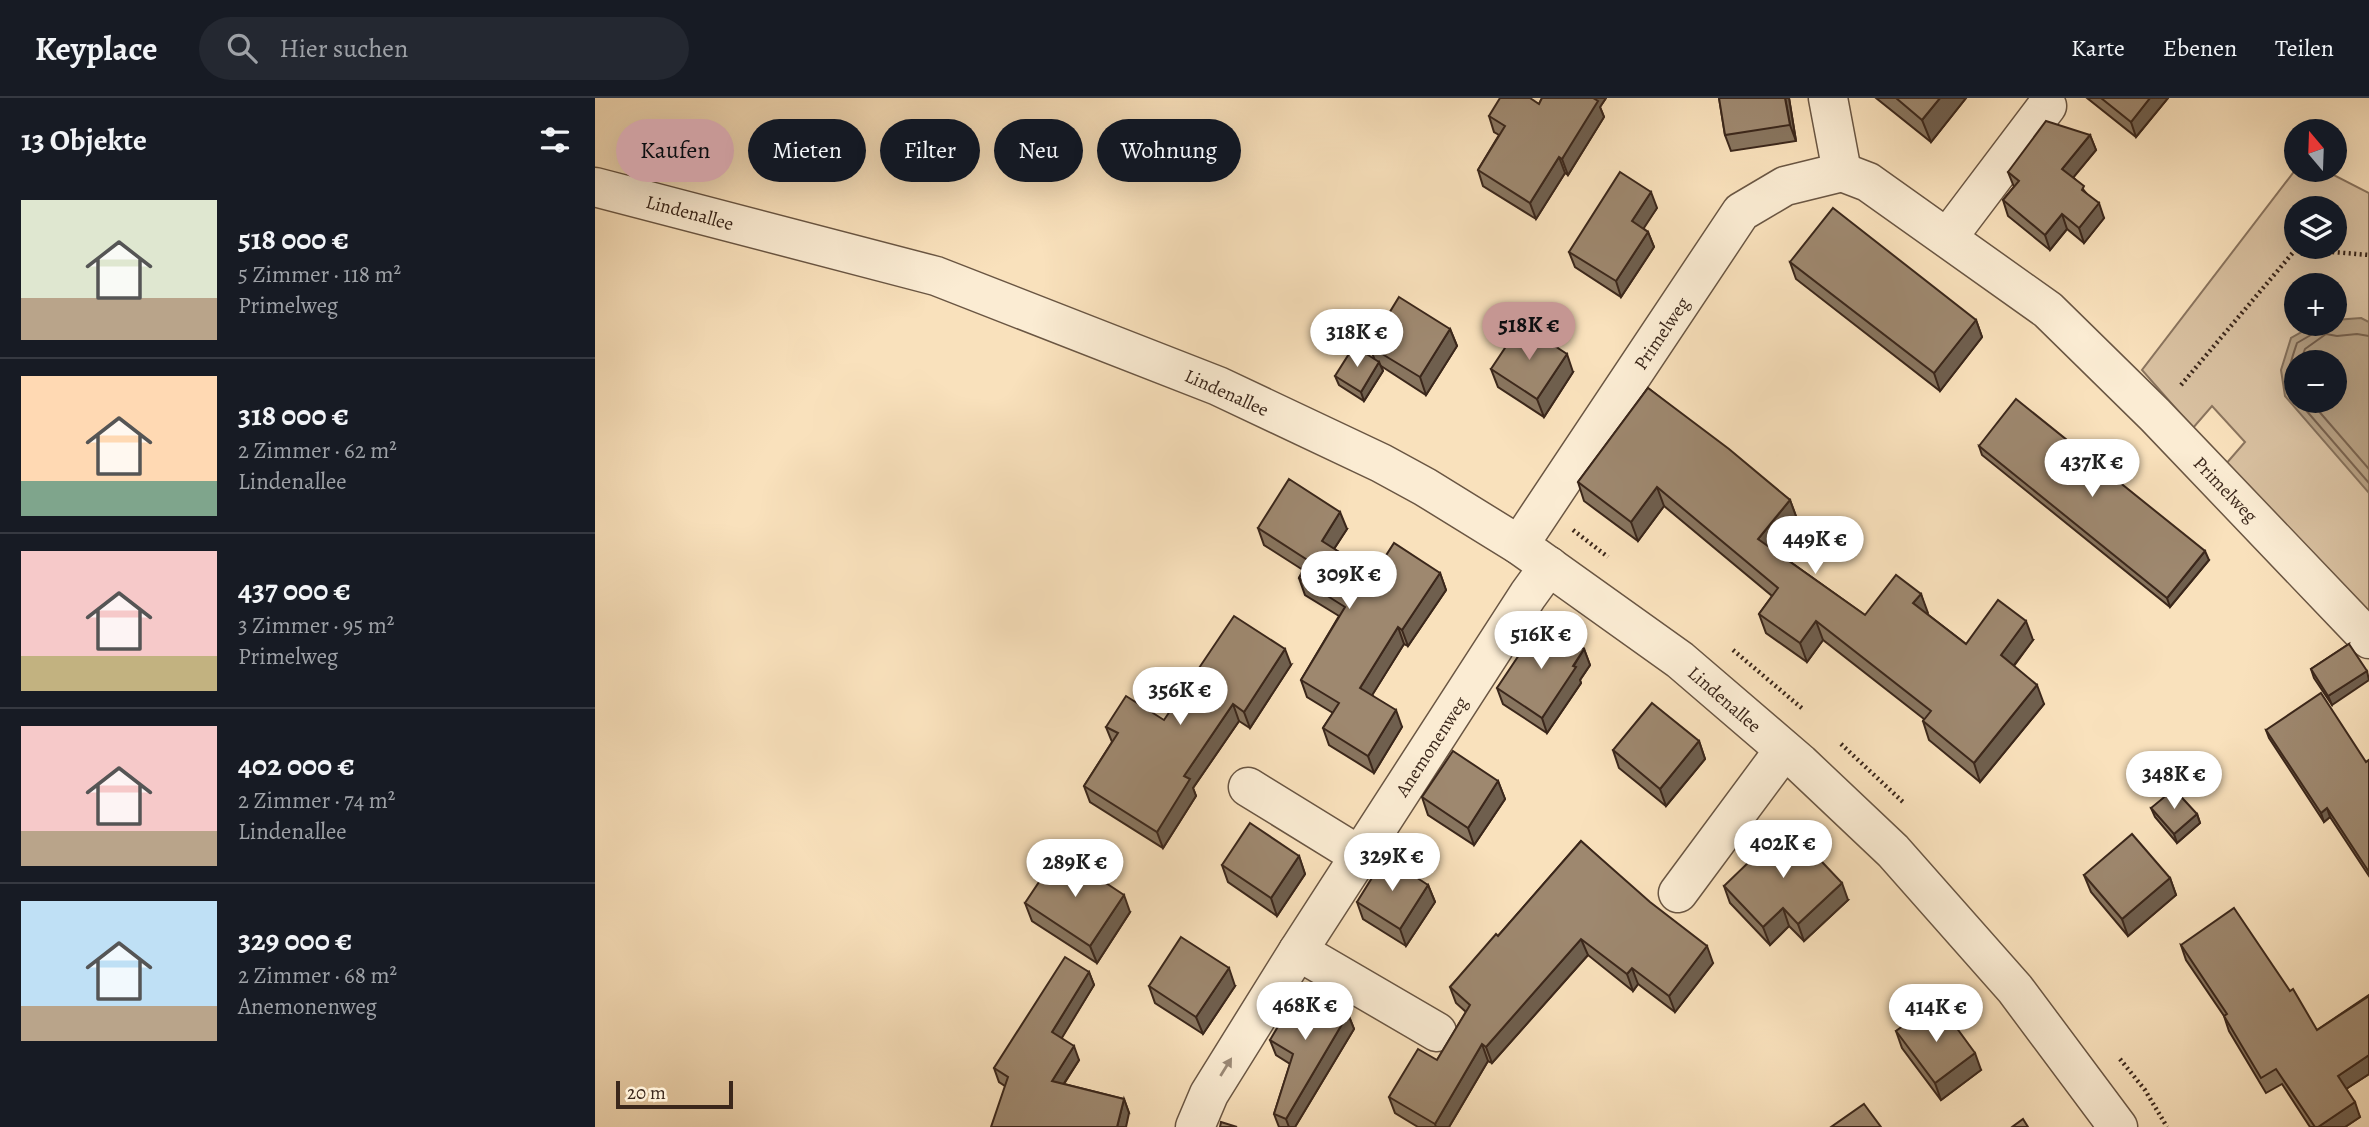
<!DOCTYPE html>
<html lang="de">
<head>
<meta charset="utf-8">
<style>
  body { margin:0; font-family:Alegreya,serif; background:#242831; color:#f1f3f6; height:100vh; display:flex; flex-direction:column; font-size:26px; white-space:nowrap }
  * { box-sizing:border-box; margin:0 }
  p { font-size:23px; color:#9ea1a6 }
  .icon { flex:none; width:38px; height:38px; fill:none; stroke:currentColor; stroke-width:2; stroke-linecap:round; stroke-linejoin:round }
  .map { position:relative; flex:1; overflow:hidden }
  .sheet { display:flex; flex-direction:column; background:#171b24; width:595px }
  .sheet>* { flex:none }
  .top-card { position:absolute; left:21px; top:21px; width:665px; height:63px; display:flex; gap:14px }
  .needle { width:46px; rotate:341deg }
  .tools { position:absolute; left:1689px; top:21px; display:grid; gap:14px }
  .tools a { display:grid; place-items:center; width:63px; height:63px; border-radius:50%; background:#171b24; box-shadow:0 7px 28px #0002; font-size:35px }
  .scale { position:absolute; left:21px; bottom:18px; width:117px; box-sizing:border-box; padding-left:7px; border:4px solid #3b271b; border-top:0; font-size:19px; line-height:24px; white-space:nowrap; color:#3b271b; -webkit-text-stroke:5px #fbecd3; paint-order:stroke }
  .price { position:absolute; translate:-50% -60px; padding:0 16px; border-radius:24px; background:#fff; color:#222; font-size:23px; line-height:46px; filter:drop-shadow(0 2px 4px #0008) }
  .price::after { content:''; position:absolute; left:50%; top:42px; width:21px; height:16px; margin-left:-10px; background:inherit; clip-path:polygon(0 0,100% 0,50% 100%) }
  .price.current { background:#c59692; color:#111 }
  ul { padding:0; list-style:none }
  li { display:flex; align-items:center; gap:21px; height:175px; padding:0 21px }
  li+li { border-top:2px solid #363941 }
  li span { display:grid; place-items:center; flex:none; width:196px; height:140px; border-radius:0px; color:#555 }
  li>.icon { margin-inline-start:auto }
  span .icon { width:84px; height:84px; fill:#fffc; stroke-width:1 }
  li b { font-size:30px }
  h2 { display:flex; justify-content:space-between; align-items:center; height:84px; padding:0 21px; font-size:30px }
  .tag { padding:0 24px; border-radius:32px; background:#171b24; box-shadow:0 7px 28px #0002; font-size:24px; line-height:63px }
  .tag.current { background:#c59692; color:#111 }
  header { display:flex; align-items:center; gap:42px; box-sizing:border-box; height:98px; padding:0 35px; background:#171b24; border-bottom:2px solid #363941 }
  header strong { font-size:33px }
  nav { display:flex; gap:38px; margin-inline-start:auto; font-size:24px }
  .search { width:490px; height:63px; background:#242831; display:flex; align-items:center; gap:18px; box-sizing:border-box; padding:0 24px; border-radius:38px; color:#9ea1a6; font-size:26px }
  main { display:flex; flex:1; min-height:0 }
  .map>svg:first-child { display:block }
</style>
</head>
<body>
<header>
<strong>Keyplace</strong>
<div class="search"><svg class="icon" aria-label="search" viewBox="0 0 24 24"><circle cx="10" cy="10" r="6"/><path d="M15 15l6 6"/></svg>Hier suchen</div>
<nav><a>Karte</a><a>Ebenen</a><a>Teilen</a></nav>
</header>
<main>
<section class="sheet">
<h2>13 Objekte<svg class="icon" aria-label="filters" viewBox="0 0 24 24"><path d="M4 7h16M4 17h16"/><circle cx="9" cy="7" r="2"/><circle cx="15" cy="17" r="2"/></svg></h2>
<ul>
<li><span style="background:linear-gradient(#dfe7d0 70%,#b9a48a 0)"><svg class="icon" aria-label="home" viewBox="0 0 24 24"><path d="M3 11l9-7 9 7M6 9v11h12V9"/></svg></span><div><b>518 000 €</b><p>5 Zimmer · 118 m²</p><p>Primelweg</p></div></li>
<li><span style="background:linear-gradient(#ffd9b3 75%,#7fa58c 0)"><svg class="icon" aria-label="home" viewBox="0 0 24 24"><path d="M3 11l9-7 9 7M6 9v11h12V9"/></svg></span><div><b>318 000 €</b><p>2 Zimmer · 62 m²</p><p>Lindenallee</p></div></li>
<li><span style="background:linear-gradient(#f6c9c9 75%,#c2b280 0)"><svg class="icon" aria-label="home" viewBox="0 0 24 24"><path d="M3 11l9-7 9 7M6 9v11h12V9"/></svg></span><div><b>437 000 €</b><p>3 Zimmer · 95 m²</p><p>Primelweg</p></div></li>
<li><span style="background:linear-gradient(#f6c9c9 75%,#b9a48a 0)"><svg class="icon" aria-label="home" viewBox="0 0 24 24"><path d="M3 11l9-7 9 7M6 9v11h12V9"/></svg></span><div><b>402 000 €</b><p>2 Zimmer · 74 m²</p><p>Lindenallee</p></div></li>
<li><span style="background:linear-gradient(#bfe0f5 75%,#b9a48a 0)"><svg class="icon" aria-label="home" viewBox="0 0 24 24"><path d="M3 11l9-7 9 7M6 9v11h12V9"/></svg></span><div><b>329 000 €</b><p>2 Zimmer · 68 m²</p><p>Anemonenweg</p></div></li>
</ul>
</section>
<div class="map">
<svg width="1774" height="1029" viewBox="0 0 1774 1029">
  <rect width="100%" height="100%" fill="#f9e1bc"/>
  <filter id="stains"><feTurbulence type="fractalNoise" baseFrequency=".00286" numOctaves="4"/><feColorMatrix values="0 0 0 0 .2 0 0 0 0 .09 0 0 0 0 .02 0 0 0 .5 -.17"/></filter>
  <radialGradient id="worn" r=".72"><stop offset=".6" stop-color="#630" stop-opacity="0"/><stop offset="1" stop-color="#630" stop-opacity=".3"/></radialGradient>
  <!-- green -->
  <path fill="#d9c1a1" stroke="#8a745e" stroke-width="2" fill-rule="evenodd" d="M1701,71L1729,72L1774,95V525L1630,367L1650,344L1617,308L1598,330L1547,272ZM1701,110H1740V149H1701ZM1701,187H1740V226H1701ZM1701,264H1740V303H1701Z"/>
  <!-- water -->
  <path fill="#b8a285" stroke="#86715b" stroke-width="2" fill-rule="evenodd" d="M1766,220L1774,224V395L1690,298L1686,272L1696,240L1721,226H1740V222ZM1701,264H1740V303H1701Z"/>
  <g fill="none" stroke-linecap="round" stroke-linejoin="round">
    <!-- shore -->
    <g stroke="#7a6450" stroke-width="2">
      <polyline points="1705,264 1710,251 1731,236 1742,238 1762,236 1774,238"/>
      <path d="M1701,300C1687,284 1696,263 1702,245L1721,234L1723,226"/>
      <polyline points="1703,303 1774,385"/>
      <polyline points="1715,303 1774,371"/>
    </g>
    <!-- minor casing -->
    <g stroke="#6a5643" stroke-width="41">
      <g id="minor">
        <polyline points="1233,0 1247,74"/>
        <polyline points="0,89 341,178 623,288 786,365 830,389 924,447 1085,562 1205,665 1298,753 1420,891 1523,1029"/>
        <polyline points="1353,139 1452,8"/>
        <polyline points="924,447 1146,114 1190,88 1247,74 1273,84 1453,212 1560,317 1774,541"/>
        <polyline points="653,689 765,758"/>
        <polyline points="1083,795 1189,652"/>
        <polyline points="703,853 842,934"/>
        <polyline points="600,1029 614,996 703,853 933,497 954,468"/>
      </g>
    </g>
    <!-- path -->
    <g stroke="#3b271b" stroke-width="4.5" stroke-dasharray="2 3.5" stroke-linecap="butt">
      <polyline points="1586,287 1701,151 1774,157"/>
      <polyline points="978,432 1013,459"/>
      <polyline points="1138,552 1209,612"/>
      <polyline points="1246,646 1309,705"/>
      <polyline points="1525,961 1550,992 1572,1029"/>
    </g>
    <!-- minor -->
    <use href="#minor" stroke="#fbecd3" stroke-width="38"/>
  </g>
  <!-- wall -->
  <g fill="#88755f" stroke="#3b271b" stroke-width="2">
    <polygon points="947,0 1011,0 1005,9 1009,19 973,77 970,75 941,121 888,88 883,72 904,37 899,34 894,18 944,6"/>
    <polygon points="1124,0 1194,0 1201,43 1136,53 1130,37"/>
    <polygon points="1281,0 1371,0 1336,44"/>
    <polygon points="1492,0 1573,0 1541,39"/>
    <polygon points="1495,37 1501,52 1478,79 1492,96 1509,120 1489,145 1472,131 1455,152 1413,118 1408,102 1419,89 1413,74"/>
    <polygon points="1062,110 1048,130 1053,134 1059,149 1026,199 980,169 974,154"/>
    <polygon points="1195,164 1381,222 1387,239 1345,293 1201,181"/>
    <polygon points="855,231 862,248 831,297 786,268 788,273 769,303 744,287 740,278 779,260 774,248"/>
    <polygon points="896,271 978,274 949,319 903,289"/>
    <polygon points="1053,290 1195,402 1202,421 1177,451 1270,517 1326,496 1332,516 1371,546 1438,542 1419,568 1449,606 1385,684 1334,642 1328,623 1329,621 1228,542 1212,564 1171,535 1164,516 1177,498 1069,408 1043,443 989,403 983,384"/>
    <polygon points="1384,348 1614,462 1575,509 1387,357"/>
    <polygon points="663,430 752,431 739,451 779,476 845,475 851,492 813,548 809,546 777,597 807,629 779,675 734,647 728,630 738,615 712,599 706,582 744,518 710,497 704,480 708,472 669,447"/>
    <polygon points="943,544 989,551 995,567 985,582 986,585 952,635 908,606 902,590"/>
    <polygon points="1754,546 1737,607 1719,580 1716,571"/>
    <polygon points="696,567 655,630 644,623 598,690 601,698 568,750 495,704 489,688 517,644 511,629 569,622"/>
    <polygon points="1671,632 1771,664 1774,662 1774,778 1735,719 1729,724 1674,640"/>
    <polygon points="1104,643 1110,661 1071,708 1024,670 1018,652"/>
    <polygon points="903,683 910,701 879,747 833,717 827,699"/>
    <polygon points="1556,710 1602,716 1605,725 1582,745 1560,719"/>
    <polygon points="986,743 1118,865 1080,914 1043,886 1038,893 993,857 897,965 893,963 854,1029 823,1029 800,1015 794,999 842,962 871,914 861,905 855,889 903,838"/>
    <polygon points="704,758 710,776 682,818 633,784 627,767"/>
    <polygon points="1489,777 1575,780 1581,797 1533,838 1496,794"/>
    <polygon points="833,787 840,804 811,848 768,821 762,804"/>
    <polygon points="1129,788 1253,802 1209,843 1194,828 1175,847 1135,805"/>
    <polygon points="430,805 535,814 502,865 437,823"/>
    <polygon points="1586,847 1722,932 1774,897 1774,976 1751,991 1765,1019 1750,1029 1715,1029 1687,986 1671,995 1634,933 1629,918 1591,862"/>
    <polygon points="494,874 499,887 466,940 484,962 469,986 529,1001 534,1015 410,988 404,984 399,970"/>
    <polygon points="554,888 640,888 608,936 560,905"/>
    <polygon points="753,916 759,931 700,1029 684,1029 679,1016 695,966 681,957 675,942"/>
    <polygon points="1337,924 1386,972 1346,1002 1307,950 1301,933"/>
  </g>
  <!-- shaded-wall -->
  <g fill="#6f5f4e" stroke="#3b271b" stroke-width="2">
    <polygon points="996,0 1011,0 1005,9 1009,19 973,77 967,61"/>
    <polygon points="1190,0 1194,0 1201,43 1195,27"/>
    <polygon points="1345,0 1371,0 1336,44 1327,22"/>
    <polygon points="1555,0 1573,0 1541,39 1536,24"/>
    <polygon points="1495,37 1501,52 1473,86 1467,71"/>
    <polygon points="964,59 970,75 941,121 935,105"/>
    <polygon points="1056,94 1062,110 1043,139 1037,123"/>
    <polygon points="1504,105 1509,120 1489,145 1484,130"/>
    <polygon points="1467,116 1472,131 1455,152 1450,137"/>
    <polygon points="1053,134 1059,149 1026,199 1021,183"/>
    <polygon points="1381,222 1387,239 1345,293 1339,275"/>
    <polygon points="855,231 862,248 831,297 825,279"/>
    <polygon points="972,256 978,274 949,319 942,301"/>
    <polygon points="784,264 788,273 769,303 766,294"/>
    <polygon points="1062,389 1069,408 1043,443 1036,424"/>
    <polygon points="1195,402 1202,421 1170,460 1163,441"/>
    <polygon points="745,414 752,431 733,460 727,443"/>
    <polygon points="1610,453 1614,462 1575,509 1572,500"/>
    <polygon points="845,475 851,492 813,548 807,532"/>
    <polygon points="1326,496 1333,515 1325,524 1318,505"/>
    <polygon points="1221,523 1228,542 1212,564 1205,545"/>
    <polygon points="1431,523 1438,542 1412,576 1406,557"/>
    <polygon points="803,529 809,546 771,607 765,590"/>
    <polygon points="690,551 696,567 655,630 649,614"/>
    <polygon points="989,551 995,567 985,582 986,585 952,635 947,620"/>
    <polygon points="1772,573 1774,582 1737,607 1733,598"/>
    <polygon points="1442,587 1449,606 1385,684 1379,665"/>
    <polygon points="638,606 644,623 598,690 601,698 568,750 562,734 589,678"/>
    <polygon points="801,612 807,629 779,675 773,658"/>
    <polygon points="1104,643 1110,661 1071,708 1065,691"/>
    <polygon points="903,683 910,701 879,747 873,730"/>
    <polygon points="1732,710 1735,719 1729,724 1726,715"/>
    <polygon points="1602,716 1605,725 1582,745 1579,736"/>
    <polygon points="704,758 710,776 682,818 676,800"/>
    <polygon points="1575,780 1581,797 1533,838 1527,821"/>
    <polygon points="1247,785 1253,802 1209,843 1203,826"/>
    <polygon points="833,787 840,804 811,848 805,831"/>
    <polygon points="529,797 535,814 502,865 495,848"/>
    <polygon points="1188,810 1194,828 1175,847 1168,829"/>
    <polygon points="986,841 993,857 897,965 891,949"/>
    <polygon points="1112,848 1118,865 1080,914 1074,898"/>
    <polygon points="634,870 640,888 608,936 601,919"/>
    <polygon points="1037,870 1043,886 1038,893 1032,876"/>
    <polygon points="494,874 499,887 462,948 457,934"/>
    <polygon points="753,916 759,931 700,1029 694,1029 691,1021"/>
    <polygon points="887,946 893,963 854,1029 841,1029 840,1026"/>
    <polygon points="479,948 484,962 462,996 457,983"/>
    <polygon points="1380,955 1386,972 1346,1002 1340,985"/>
    <polygon points="1774,957 1774,976 1748,993 1743,978"/>
    <polygon points="529,1001 534,1015 531,1029 522,1029"/>
    <polygon points="1760,1004 1765,1019 1750,1029 1723,1029"/>
  </g>
  <!-- building -->
  <g fill="#9e886f" stroke="#3b271b" stroke-width="2">
    <polygon points="905,0 935,0 944,6 947,0 998,0 1003,3 967,61 964,59 935,105 883,72 910,28 894,18"/>
    <polygon points="1124,0 1190,0 1195,27 1130,37"/>
    <polygon points="1301,0 1345,0 1327,22"/>
    <polygon points="1506,0 1555,0 1536,24"/>
    <polygon points="1451,23 1495,37 1467,71 1489,88 1487,92 1504,105 1484,130 1467,116 1450,137 1408,102 1424,83 1413,74"/>
    <polygon points="1025,74 1056,94 1037,123 1053,134 1021,183 974,154"/>
    <polygon points="1238,110 1381,222 1339,275 1195,164"/>
    <polygon points="804,199 855,231 825,279 774,248"/>
    <polygon points="926,226 972,256 942,301 896,271"/>
    <polygon points="759,248 784,264 766,294 740,278"/>
    <polygon points="1053,290 1134,351 1195,402 1163,441 1270,517 1301,477 1326,496 1318,505 1371,546 1403,502 1431,523 1406,557 1442,587 1379,665 1328,623 1336,613 1221,523 1205,545 1164,516 1183,490 1062,389 1036,424 983,384"/>
    <polygon points="1421,301 1610,453 1572,500 1384,348"/>
    <polygon points="694,381 745,414 727,443 779,476 799,445 845,475 807,532 803,529 765,590 801,612 773,658 728,630 744,605 706,582 750,509 704,480 714,463 663,430"/>
    <polygon points="639,518 690,551 649,614 638,606 589,678 595,681 562,734 489,688 523,635 511,629 531,598 569,622"/>
    <polygon points="954,528 989,551 978,568 981,569 947,620 902,590 936,539 943,544"/>
    <polygon points="1754,546 1772,573 1733,598 1716,571"/>
    <polygon points="1726,595 1771,664 1774,662 1774,774 1732,710 1726,715 1671,632"/>
    <polygon points="1057,605 1104,643 1065,691 1018,652"/>
    <polygon points="858,653 903,683 873,730 827,699"/>
    <polygon points="1579,691 1602,716 1579,736 1556,710"/>
    <polygon points="655,725 704,758 676,800 627,767"/>
    <polygon points="1192,727 1247,785 1203,826 1188,810 1168,829 1129,788"/>
    <polygon points="1537,736 1575,780 1527,821 1489,777"/>
    <polygon points="986,743 1055,804 1112,848 1074,898 1037,870 1032,876 986,841 891,949 887,946 840,1026 794,999 823,951 842,962 875,907 855,889 901,836 903,838"/>
    <polygon points="464,754 529,797 495,848 430,805"/>
    <polygon points="790,759 833,787 805,831 762,804"/>
    <polygon points="1639,810 1695,893 1698,891 1722,932 1774,898 1774,957 1743,978 1760,1004 1723,1029 1720,1029 1681,971 1666,980 1629,918 1632,916 1586,847"/>
    <polygon points="586,839 634,870 601,919 554,888"/>
    <polygon points="470,859 494,874 457,934 479,948 457,983 529,1001 522,1029 396,1029 413,979 399,970"/>
    <polygon points="707,888 753,916 691,1021 679,1016 698,956 675,942"/>
    <polygon points="1328,913 1337,924 1350,914 1380,955 1340,985 1301,933"/>
    <polygon points="1269,1006 1286,1029 1236,1029"/>
    <polygon points="1428,1021 1433,1029 1417,1029"/>
    <polygon points="626,1024 642,1029 625,1029"/>
  </g>
  <!-- one-way arrows -->
  <defs><path id="oneway-solid" d="M-6-.8H1V-3.2L6.5 0L1 3.2V.8H-6Z" transform="scale(1.75)"/></defs>
  <use fill="#9b8a77" href="#oneway-solid" transform="translate(631 969) rotate(-58)"/>
  <g text-anchor="middle" stroke-width="6" stroke-linejoin="round" paint-order="stroke">
    <!-- street labels -->
    <g font-size="19" fill="#3b271b" stroke="#fbecd3">
      <text transform="translate(95 114) rotate(15)" y="7">Lindenallee</text>
      <text transform="translate(1066 235) rotate(-56)" y="7">Primelweg</text>
      <text transform="translate(632 294) rotate(24)" y="7">Lindenallee</text>
      <text transform="translate(1631 391) rotate(46)" y="7">Primelweg</text>
      <text transform="translate(1130 601) rotate(41)" y="7">Lindenallee</text>
      <text transform="translate(836 648) rotate(-57)" y="7">Anemonenweg</text>
    </g>
  </g>
  <rect width="100%" height="100%" filter="url(#stains)"/>
  <rect width="100%" height="100%" fill="url(#worn)"/>
</svg>
<div class="tools">
<a><svg class="needle" viewBox="-14 -14 28 28"><path d="M0-13l5 13h-10z" fill="#e53935"/><path d="M0 13l5-13h-10z" fill="#9ea1a6"/></svg></a>
<a><svg class="icon" aria-label="layers" viewBox="0 0 24 24"><path d="M12 4l9 5-9 5-9-5zM3 14l9 5 9-5"/></svg></a>
<a>+</a>
<a>−</a>
</div>
<div class="scale">20 m</div>
<b class="price current" style="left:934px;top:264px">518K €</b>
<b class="price" style="left:762px;top:271px">318K €</b>
<b class="price" style="left:1497px;top:401px">437K €</b>
<b class="price" style="left:1220px;top:478px">449K €</b>
<b class="price" style="left:754px;top:513px">309K €</b>
<b class="price" style="left:946px;top:573px">516K €</b>
<b class="price" style="left:585px;top:629px">356K €</b>
<b class="price" style="left:1579px;top:713px">348K €</b>
<b class="price" style="left:1188px;top:782px">402K €</b>
<b class="price" style="left:797px;top:795px">329K €</b>
<b class="price" style="left:480px;top:801px">289K €</b>
<b class="price" style="left:710px;top:944px">468K €</b>
<b class="price" style="left:1341px;top:946px">414K €</b>
<div class="top-card">
<a class="tag current">Kaufen</a>
<a class="tag">Mieten</a>
<a class="tag">Filter</a>
<a class="tag">Neu</a>
<a class="tag">Wohnung</a>
</div>
</div>
</main>
</body>
</html>
